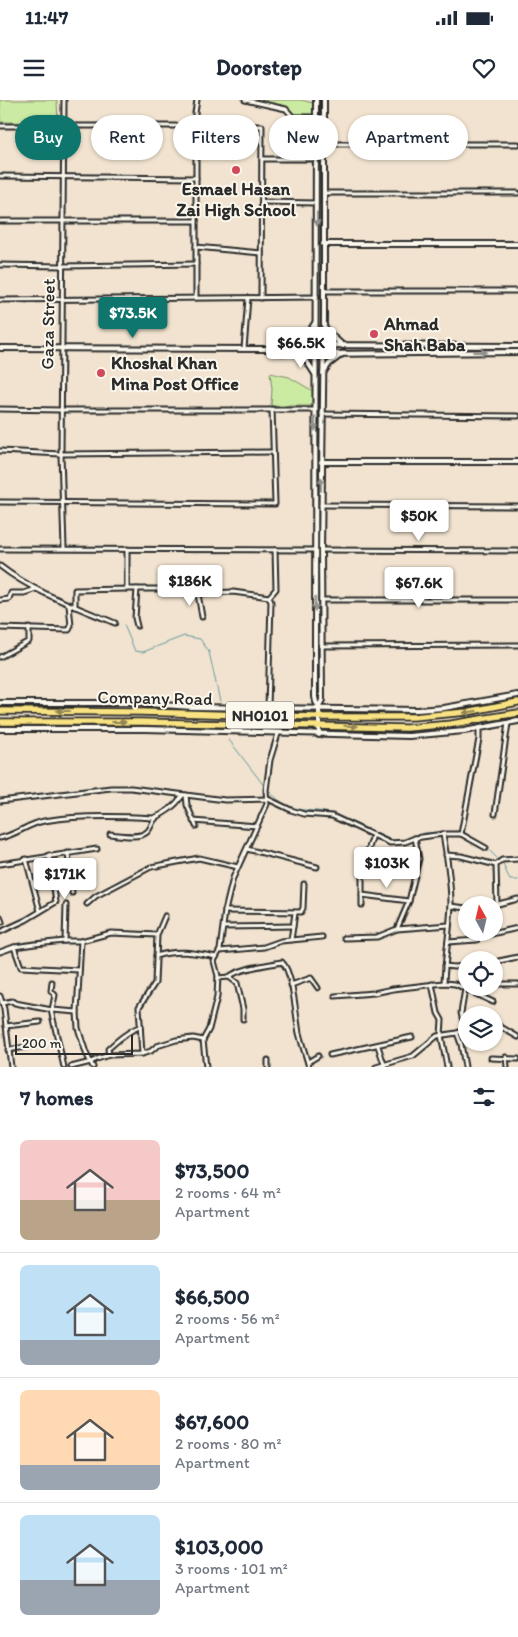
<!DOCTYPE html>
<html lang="en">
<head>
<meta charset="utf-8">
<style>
  body { margin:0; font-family:Itim,sans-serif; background:#f6f6f7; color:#1f2937; height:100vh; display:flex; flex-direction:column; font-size:19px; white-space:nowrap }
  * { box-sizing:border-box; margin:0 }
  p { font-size:16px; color:#747a83 }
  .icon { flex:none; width:28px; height:28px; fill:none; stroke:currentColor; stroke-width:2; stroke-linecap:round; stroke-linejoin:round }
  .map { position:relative; height:967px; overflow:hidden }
  .side { display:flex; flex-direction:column; background:#fff; flex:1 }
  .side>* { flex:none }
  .banner { position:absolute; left:15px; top:15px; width:489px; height:45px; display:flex; gap:10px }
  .needle { width:32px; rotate:352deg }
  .fabs { position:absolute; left:458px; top:796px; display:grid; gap:10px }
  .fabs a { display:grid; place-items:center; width:45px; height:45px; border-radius:50%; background:#fff; box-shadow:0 1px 4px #0004; font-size:25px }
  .scale { position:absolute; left:15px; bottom:12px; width:118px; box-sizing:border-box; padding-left:5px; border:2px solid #2b2b2b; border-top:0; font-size:14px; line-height:18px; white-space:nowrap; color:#2b2b2b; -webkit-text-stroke:4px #fbf7ec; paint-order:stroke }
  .price { position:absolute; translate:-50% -42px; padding:0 11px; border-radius:5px; background:#fff; color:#222; font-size:16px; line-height:32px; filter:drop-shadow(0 1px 2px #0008) }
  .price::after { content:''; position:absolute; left:50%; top:30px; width:15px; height:11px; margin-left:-8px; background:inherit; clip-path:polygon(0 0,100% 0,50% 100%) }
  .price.selected { background:#0f766e; color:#fff }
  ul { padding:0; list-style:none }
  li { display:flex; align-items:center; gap:15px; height:125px; padding:0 20px }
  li+li { border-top:1px solid #e0e1e3 }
  li span { display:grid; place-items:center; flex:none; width:140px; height:100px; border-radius:8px; color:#555 }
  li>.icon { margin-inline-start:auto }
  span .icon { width:60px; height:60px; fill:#fffc; stroke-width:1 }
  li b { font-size:21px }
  h2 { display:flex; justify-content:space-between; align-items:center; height:60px; padding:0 20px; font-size:21px }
  .tag { padding:0 18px; border-radius:22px; background:#fff; box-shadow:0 1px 4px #0004; font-size:18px; line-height:45px }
  .tag.selected { background:#0f766e; color:#fff }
  .status { display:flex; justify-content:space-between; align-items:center; height:35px; padding:0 25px; background:#fff; direction:ltr }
  .status svg { height:14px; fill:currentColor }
  header { display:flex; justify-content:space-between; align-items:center; height:65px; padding:0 20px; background:#fff; font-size:22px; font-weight:800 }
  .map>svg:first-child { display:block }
</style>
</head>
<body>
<div class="status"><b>11:47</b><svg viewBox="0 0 49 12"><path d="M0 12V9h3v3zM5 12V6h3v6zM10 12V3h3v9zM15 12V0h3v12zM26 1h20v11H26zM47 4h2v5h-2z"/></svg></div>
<header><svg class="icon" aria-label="menu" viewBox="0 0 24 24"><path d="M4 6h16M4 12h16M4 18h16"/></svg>Doorstep<svg class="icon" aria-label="heart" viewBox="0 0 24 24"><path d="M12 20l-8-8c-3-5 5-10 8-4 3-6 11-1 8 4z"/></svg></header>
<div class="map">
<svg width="518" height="967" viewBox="0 0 518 967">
  <rect width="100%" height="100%" fill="#f1e3cf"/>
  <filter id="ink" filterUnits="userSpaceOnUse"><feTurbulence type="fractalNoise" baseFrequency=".02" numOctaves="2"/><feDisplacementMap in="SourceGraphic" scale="10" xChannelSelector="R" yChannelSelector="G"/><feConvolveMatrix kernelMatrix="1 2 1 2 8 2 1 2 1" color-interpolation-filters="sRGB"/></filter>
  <g filter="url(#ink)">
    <!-- green -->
    <g fill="#cbeba3" stroke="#7b8b67">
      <polygon points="0,0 57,0 58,23 0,22"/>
      <polygon points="249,0 301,0 313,3 313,16 295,15 289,9"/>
      <polygon points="270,273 289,277 313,291 314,306 271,306 272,289"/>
    </g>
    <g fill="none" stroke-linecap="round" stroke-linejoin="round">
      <!-- stream -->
      <g stroke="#68989e" stroke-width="1">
        <polyline points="124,525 135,551 143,552 184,536 200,539 209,552 220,601"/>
        <polyline points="229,640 265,687"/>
        <path d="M268,690C295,719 306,705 337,715L391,740H404L423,733L460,731"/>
        <polyline points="464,732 481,743"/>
        <polyline points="486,747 499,760"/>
        <polyline points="502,762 510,780 518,780"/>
      </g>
      <!-- minor casing -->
      <g stroke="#2b2b2b" stroke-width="7">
        <g id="minor">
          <polyline points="245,0 286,9 293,17 316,17"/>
          <polyline points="0,26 262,26 261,198"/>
          <polyline points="324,44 518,44"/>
          <polyline points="262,59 324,59"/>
          <polyline points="0,76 196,78"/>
          <polyline points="324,93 518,93"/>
          <polyline points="262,102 316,103"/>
          <polyline points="0,121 196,121"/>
          <polyline points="196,147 261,153"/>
          <polyline points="0,165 63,166 196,164"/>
          <polyline points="324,191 518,191"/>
          <polyline points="196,198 196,26 195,13 197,0"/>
          <polyline points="0,200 317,197"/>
          <polyline points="244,249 248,198"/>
          <polyline points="0,309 61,310 315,310"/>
          <polyline points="322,314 518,316"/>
          <polyline points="0,351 61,354 273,352"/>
          <polyline points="0,402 275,404 272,309"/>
          <polyline points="321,405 518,406"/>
          <polyline points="64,448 61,354 64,0"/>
          <polyline points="0,449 315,450"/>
          <polyline points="321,450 518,451"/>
          <path d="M0,466C33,492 76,507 115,523"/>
          <polyline points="127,489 160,489 188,494 233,492 269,497"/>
          <polyline points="137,489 135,518 137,526"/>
          <polyline points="198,494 202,517"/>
          <polyline points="269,497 276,489 275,450"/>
          <polyline points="0,500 9,499 11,493 24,493 36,489"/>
          <polyline points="321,500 518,500"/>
          <polyline points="75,507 75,490 127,489 127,449"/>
          <polyline points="0,528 69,530 71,526 69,505"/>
          <polyline points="321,546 518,545"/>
          <polyline points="0,557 29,541 29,528"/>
          <polyline points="268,608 271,502 269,497"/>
          <polyline points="186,695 187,705 196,726"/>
          <polyline points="0,701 111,688 131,688 225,700 268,699 291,710 304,714 332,716 390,743 405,742 415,738 443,734 461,734 486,748"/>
          <polyline points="495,714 508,623"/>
          <polyline points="193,721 257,726"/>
          <path d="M110,734C120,735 139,739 147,732C152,728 151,722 156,718"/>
          <path d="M443,734C447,757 451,781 451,804C450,831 445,856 444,883"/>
          <polyline points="461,734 479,639 479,628"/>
          <path d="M0,738C16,735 28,724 44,721C79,715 117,716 153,718C166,714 175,706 183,695"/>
          <polyline points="247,749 317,767"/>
          <polyline points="68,753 72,793"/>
          <polyline points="446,755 461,756 496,765"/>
          <polyline points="26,759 40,811"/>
          <polyline points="0,764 97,749"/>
          <polyline points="362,795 409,801"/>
          <polyline points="87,804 96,796 151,767 199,758 238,767"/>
          <polyline points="362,805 362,770 373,735"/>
          <polyline points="494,805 518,799"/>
          <polyline points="497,805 496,765 502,760 518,759"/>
          <polyline points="451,806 466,808"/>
          <polyline points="225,811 301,812 303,808 304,784"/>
          <polyline points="0,817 2,822"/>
          <polyline points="224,827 293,826"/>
          <polyline points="397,829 449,825"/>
          <polyline points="0,832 26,820 56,802 49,755"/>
          <polyline points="344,838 377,837 397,829 409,801 419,759 415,738"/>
          <polyline points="291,840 295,813"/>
          <polyline points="65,841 66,805"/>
          <polyline points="81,841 77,912 78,928 86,953 93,967"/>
          <polyline points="448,842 477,840 478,837 518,828"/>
          <polyline points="14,847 21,867 79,870"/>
          <polyline points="220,851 264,847 281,841 322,837"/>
          <polyline points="0,852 14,847 35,844 65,841 81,841 111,833 157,835"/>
          <path d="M156,856C177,849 196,853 216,857"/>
          <polyline points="494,862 518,857"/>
          <polyline points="445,866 454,867 466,866"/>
          <polyline points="229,877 237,883 243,909 243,919"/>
          <path d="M218,878L229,877C239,868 268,865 282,862C293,872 296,917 299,933C302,945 306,956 309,967"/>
          <polyline points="52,882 51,891 55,895 52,910"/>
          <polyline points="432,884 438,913 442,920 441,935 447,967"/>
          <polyline points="494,884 518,884"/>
          <polyline points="291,885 311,878 318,888"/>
          <polyline points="465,889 461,913 465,930"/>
          <polyline points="0,896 4,909 11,967"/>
          <polyline points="335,896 374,893 393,889 444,883 455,884 493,902"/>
          <polyline points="2,903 12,901 15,903 52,910 77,912"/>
          <polyline points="51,910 64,967"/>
          <polyline points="494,923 518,937"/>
          <polyline points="6,926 40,922"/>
          <polyline points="457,933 461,944 465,967"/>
          <polyline points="378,946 385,967"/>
          <polyline points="8,950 37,945"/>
          <polyline points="142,954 139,907 155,883 157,835 165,816"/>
          <path d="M109,955L108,949C118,940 128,931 141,926"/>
          <polyline points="330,955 412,937"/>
          <polyline points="506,957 507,967"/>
          <polyline points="491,958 518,959"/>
          <polyline points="268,960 268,967"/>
          <polyline points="308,962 318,956"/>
          <polyline points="71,967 91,962 97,959 109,955 142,954 151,951 157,946 176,940 193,938 203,940"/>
          <polyline points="206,967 203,940 209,929 217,897 218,876 214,861 220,850 225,811 233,778 267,704 266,690 270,660 278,634"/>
          <polyline points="376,967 413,956 437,936 457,933 466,929"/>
        </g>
      </g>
      <!-- tertiary casing -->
      <g stroke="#2b2b2b" stroke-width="8">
        <g id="tertiary">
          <polyline points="316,0 315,546 315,597 316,602 319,607 319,635"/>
          <polyline points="323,144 518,144"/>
          <polyline points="324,226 328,232 343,246"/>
          <polyline points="294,244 307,235 315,223"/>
          <polyline points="0,248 266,249 279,245 303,245 518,246"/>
          <polyline points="266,249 276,252 316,254"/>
          <polyline points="298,253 306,260 315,274"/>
          <polyline points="323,254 518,252"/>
          <polyline points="323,273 329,264 342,254"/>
          <polyline points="321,362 518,362"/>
          <polyline points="0,603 133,603 192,607 417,610 444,608 518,595"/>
          <polyline points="319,607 322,600 321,450 324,217 324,0"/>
          <polyline points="0,629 145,629 409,636 464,631 518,621"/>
        </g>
      </g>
      <!-- trunk casing -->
      <g stroke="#2b2b2b" stroke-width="9">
        <g id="trunk">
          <polyline points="0,611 140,612 315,617 413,617 467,612 518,602"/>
          <polyline points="0,622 141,622 407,628 451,624 518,613"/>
        </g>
      </g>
      <!-- minor -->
      <use href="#minor" stroke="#fbf7ec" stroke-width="3"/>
      <!-- tertiary -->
      <use href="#tertiary" stroke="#fbf7ec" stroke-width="4"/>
      <!-- trunk -->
      <use href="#trunk" stroke="#f8e281" stroke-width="5.5"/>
    </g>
    <!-- one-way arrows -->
    <defs><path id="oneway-solid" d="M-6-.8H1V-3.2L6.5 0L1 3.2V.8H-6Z" transform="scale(1.25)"/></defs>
    <g fill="#93918c">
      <use href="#oneway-solid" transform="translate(317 119) rotate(90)"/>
      <use href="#oneway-solid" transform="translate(480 252)"/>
      <use href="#oneway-solid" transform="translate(315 324) rotate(90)"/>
      <use href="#oneway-solid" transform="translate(321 384) rotate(-90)"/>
      <use href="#oneway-solid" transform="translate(315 504) rotate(90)"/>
    </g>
    <g fill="#928656">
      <use href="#oneway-solid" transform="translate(63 611) rotate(180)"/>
      <use href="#oneway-solid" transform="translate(470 612) rotate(171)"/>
      <use href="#oneway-solid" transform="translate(119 622)"/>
      <use href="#oneway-solid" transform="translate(351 626) rotate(1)"/>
    </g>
  </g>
  <!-- markers -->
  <g fill="#d1495b" stroke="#fbf7ec" stroke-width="2">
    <circle cx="236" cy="70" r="5"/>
    <circle cx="374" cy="234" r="5"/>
    <circle cx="101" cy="273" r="5"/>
  </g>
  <g text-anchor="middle" stroke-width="4" stroke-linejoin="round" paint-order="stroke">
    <!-- shield labels -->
    <rect fill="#fbf7ec" stroke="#696865" stroke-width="1" x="226" y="601.5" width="68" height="27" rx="4"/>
    <g font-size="16" font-weight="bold" fill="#2b2b2b">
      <text x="260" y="621">NH0101</text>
    </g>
    <!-- poi labels -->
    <g font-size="18" font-weight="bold" fill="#2b2b2b" stroke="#fbf7ec" text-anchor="start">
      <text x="236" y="95" text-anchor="middle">Esmael Hasan<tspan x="236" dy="21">Zai High School</tspan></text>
      <text x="384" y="230">Ahmad<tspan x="384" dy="21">Shah Baba</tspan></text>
      <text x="111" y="269">Khoshal Khan<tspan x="111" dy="21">Mina Post Office</tspan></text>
    </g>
    <!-- street labels -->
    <g font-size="18" fill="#2b2b2b" stroke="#fbf7ec">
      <text transform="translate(48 224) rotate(-89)" y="6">Gaza Street</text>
      <text transform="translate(155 598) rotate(1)" y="6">Company Road</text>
    </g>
  </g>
</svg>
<div class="fabs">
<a><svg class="needle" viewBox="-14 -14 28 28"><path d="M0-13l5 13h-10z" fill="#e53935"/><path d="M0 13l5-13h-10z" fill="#747a83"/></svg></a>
<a><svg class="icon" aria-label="locate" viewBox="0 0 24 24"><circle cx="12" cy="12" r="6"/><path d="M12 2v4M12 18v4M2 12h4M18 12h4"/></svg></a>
<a><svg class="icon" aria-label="layers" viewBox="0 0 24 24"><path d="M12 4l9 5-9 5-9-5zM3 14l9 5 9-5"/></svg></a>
</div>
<div class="scale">200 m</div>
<b class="price selected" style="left:133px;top:239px">$73.5K</b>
<b class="price" style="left:301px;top:269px">$66.5K</b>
<b class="price" style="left:419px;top:442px">$50K</b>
<b class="price" style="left:190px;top:507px">$186K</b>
<b class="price" style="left:419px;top:509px">$67.6K</b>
<b class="price" style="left:387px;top:789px">$103K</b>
<b class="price" style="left:65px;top:800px">$171K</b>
<div class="banner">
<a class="tag selected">Buy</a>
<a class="tag">Rent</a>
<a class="tag">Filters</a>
<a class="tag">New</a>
<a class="tag">Apartment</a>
</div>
</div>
<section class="side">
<h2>7 homes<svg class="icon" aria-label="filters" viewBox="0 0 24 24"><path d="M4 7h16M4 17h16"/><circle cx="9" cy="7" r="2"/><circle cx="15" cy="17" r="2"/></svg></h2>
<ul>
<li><span style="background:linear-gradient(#f6c9c9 60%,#b9a48a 0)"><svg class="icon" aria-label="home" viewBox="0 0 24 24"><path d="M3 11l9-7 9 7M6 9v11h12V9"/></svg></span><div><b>$73,500</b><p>2 rooms · 64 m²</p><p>Apartment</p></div></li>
<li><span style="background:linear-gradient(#bfe0f5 75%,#9aa5b1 0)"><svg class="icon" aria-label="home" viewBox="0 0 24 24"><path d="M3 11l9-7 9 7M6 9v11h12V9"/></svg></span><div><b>$66,500</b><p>2 rooms · 56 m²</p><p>Apartment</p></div></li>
<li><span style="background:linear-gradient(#ffd9b3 75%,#9aa5b1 0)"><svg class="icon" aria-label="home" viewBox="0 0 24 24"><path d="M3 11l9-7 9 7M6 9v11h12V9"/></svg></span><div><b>$67,600</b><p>2 rooms · 80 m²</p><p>Apartment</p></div></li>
<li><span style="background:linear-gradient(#bfe0f5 65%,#9aa5b1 0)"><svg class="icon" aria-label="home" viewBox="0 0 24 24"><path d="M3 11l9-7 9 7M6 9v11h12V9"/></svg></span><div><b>$103,000</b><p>3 rooms · 101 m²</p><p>Apartment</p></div></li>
</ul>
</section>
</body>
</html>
